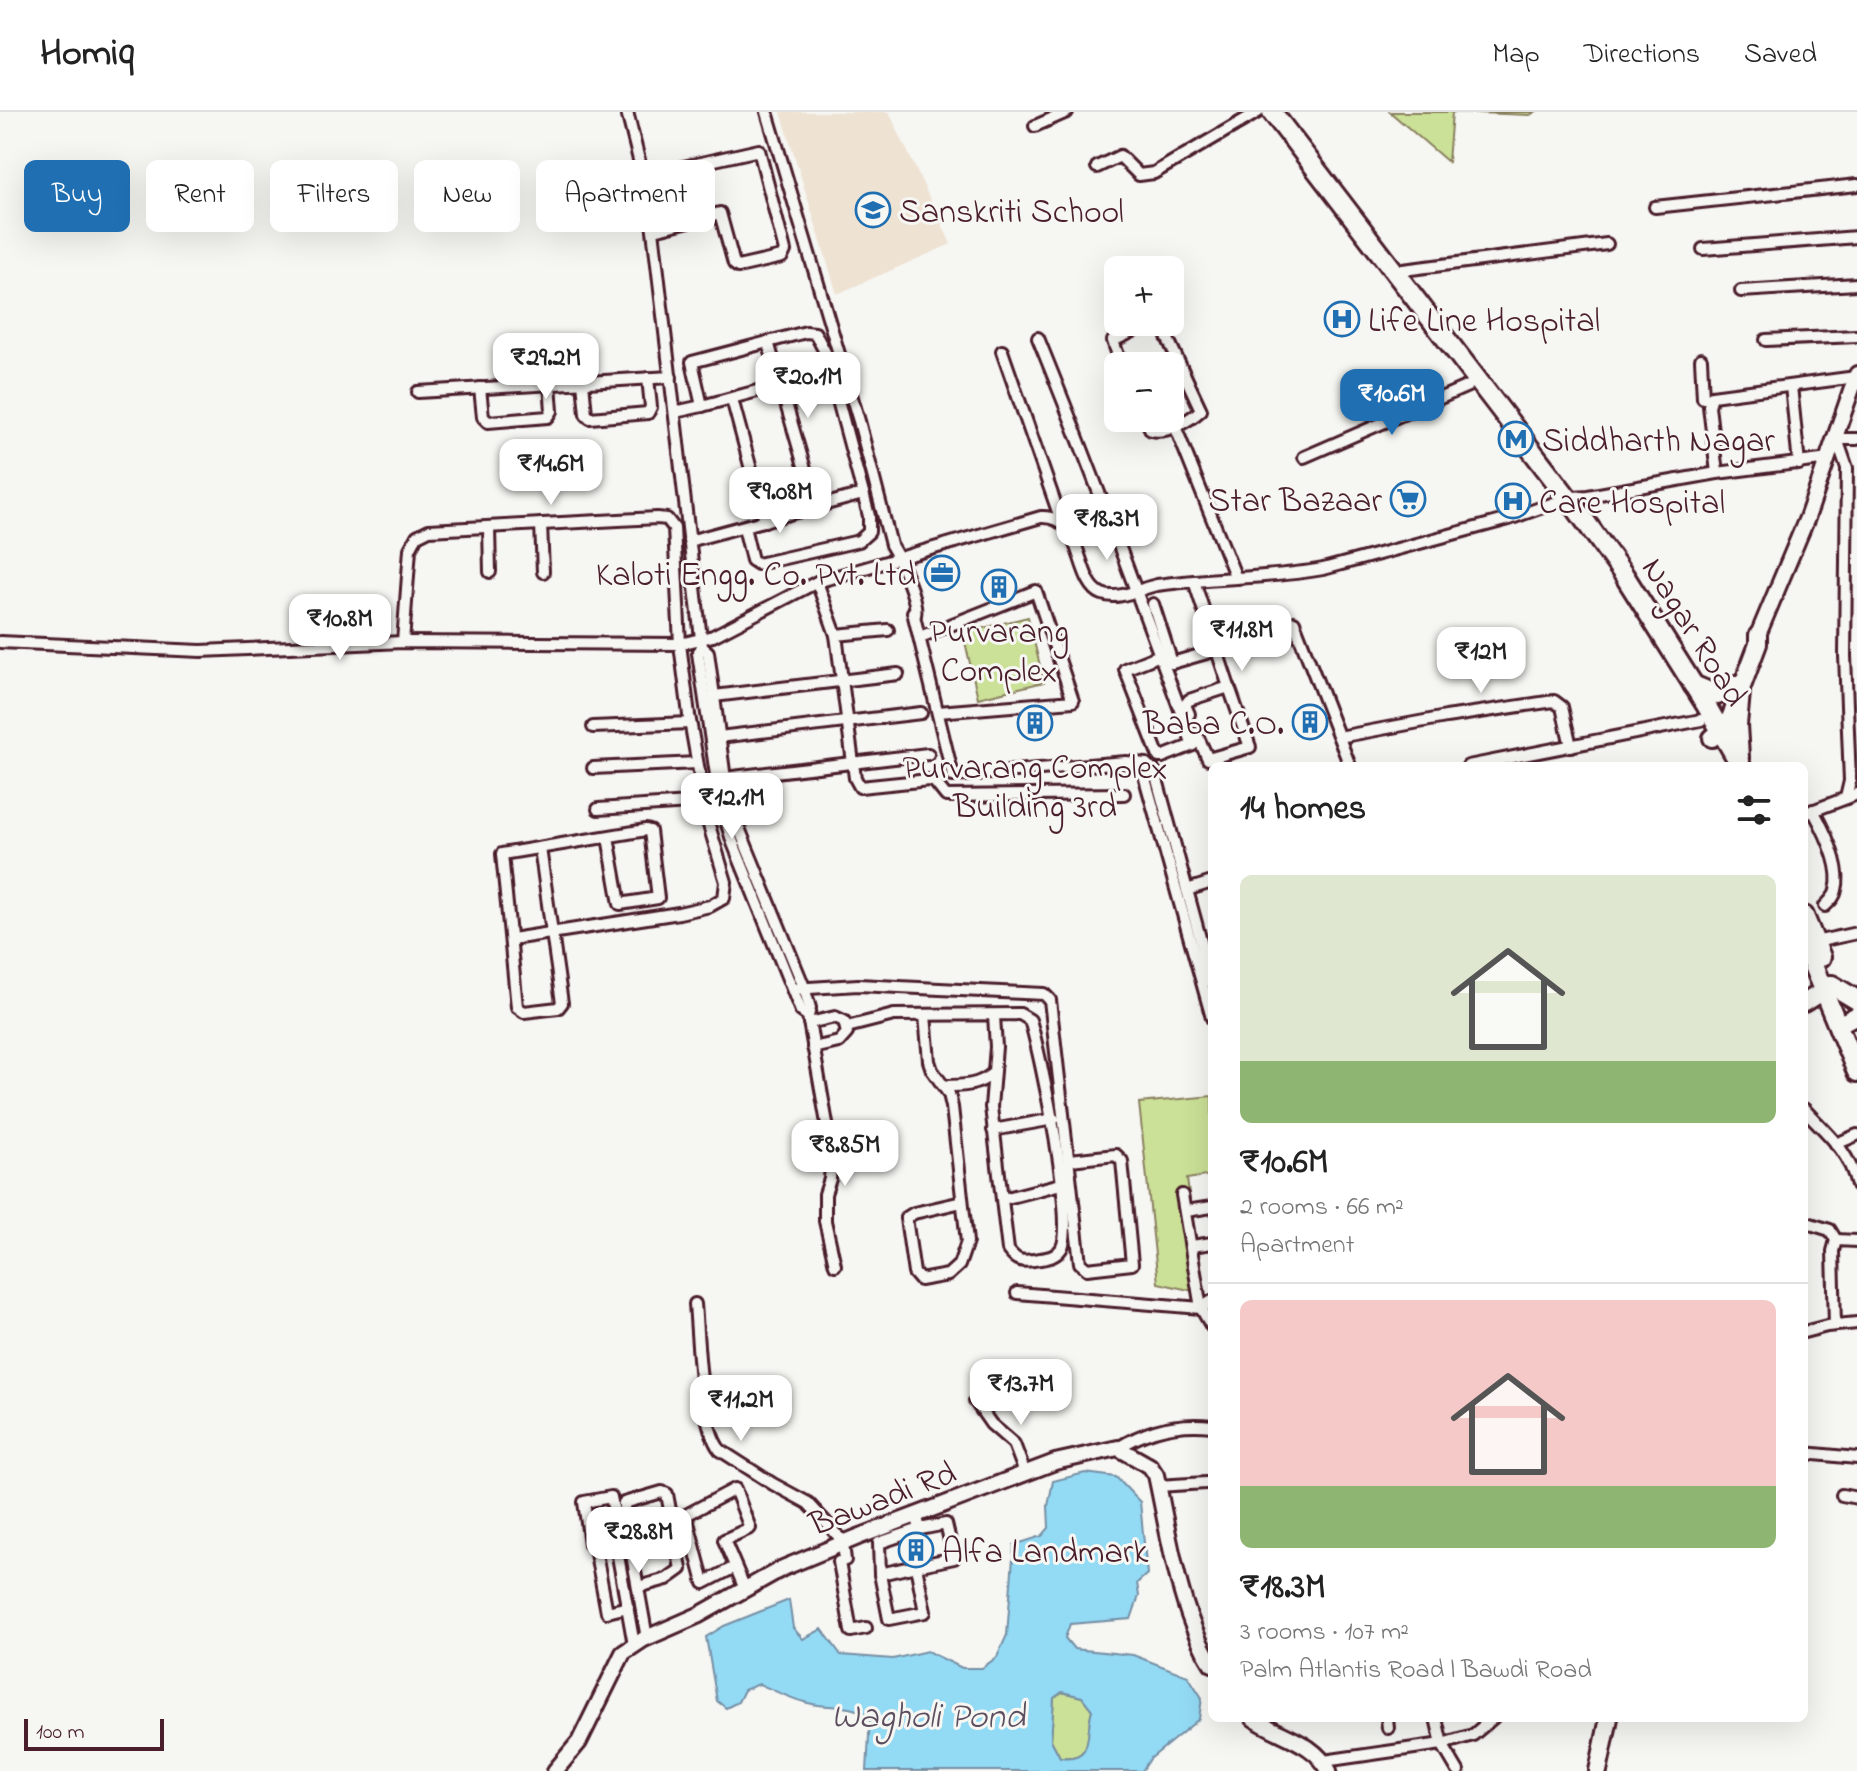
<!DOCTYPE html>
<html lang="en">
<head>
<meta charset="utf-8">
<style>
  body { margin:0; font-family:"Indie Flower",sans-serif; background:#f6f6f6; color:#222; height:100vh; display:flex; flex-direction:column; font-size:30px; white-space:nowrap }
  * { box-sizing:border-box; margin:0 }
  p { font-size:26px; color:#767676 }
  .icon { flex:none; width:44px; height:44px; fill:none; stroke:currentColor; stroke-width:2; stroke-linecap:round; stroke-linejoin:round }
  .map { position:relative; flex:1; overflow:hidden }
  .side { position:absolute; left:1208px; top:650px; width:600px; height:960px; display:flex; flex-direction:column; background:#fff; border-radius:12px; box-shadow:0 8px 32px #0002 }
  .side>* { flex:none }
  .banner { position:absolute; left:24px; top:48px; width:760px; height:72px; display:flex; gap:16px }
  .fabs { position:absolute; left:1104px; top:144px; display:grid; gap:16px }
  .fabs a { display:grid; place-items:center; width:80px; height:80px; border-radius:12px; background:#fff; box-shadow:0 8px 32px #0002; font-size:40px }
  .scale { position:absolute; left:24px; bottom:20px; width:140px; box-sizing:border-box; padding-left:8px; border:4px solid #4a1f2b; border-top:0; font-size:22px; line-height:28px; white-space:nowrap; color:#4a1f2b; -webkit-text-stroke:6px #f6f6f2; paint-order:stroke }
  .price { position:absolute; translate:-50% -68px; padding:0 18px; border-radius:16px; background:#fff; color:#222; font-size:26px; line-height:52px; filter:drop-shadow(0 2px 4px #0008) }
  .price::after { content:''; position:absolute; left:50%; top:48px; width:24px; height:18px; margin-left:-12px; background:inherit; clip-path:polygon(0 0,100% 0,50% 100%) }
  .price.current { background:#1f6fb2; color:#fff }
  ul { padding:0; list-style:none }
  li { display:grid; align-content:center; gap:16px; height:424px; padding:0 32px }
  li+li { border-top:2px solid #e0e0e0 }
  li span { display:grid; place-items:center; height:248px; border-radius:12px; color:#555 }
  li>.icon { margin-inline-start:auto }
  span .icon { width:144px; height:144px; fill:#fffc; stroke-width:1 }
  li b { font-size:34px }
  h2 { display:flex; justify-content:space-between; align-items:center; height:96px; padding:0 32px; font-size:34px }
  .tag { padding:0 28px; border-radius:12px; background:#fff; box-shadow:0 8px 32px #0002; font-size:28px; line-height:72px }
  .tag.current { background:#1f6fb2; color:#fff }
  header { display:flex; align-items:center; gap:48px; box-sizing:border-box; height:112px; padding:0 40px; background:#fff; border-bottom:2px solid #e0e0e0 }
  header strong { font-size:38px }
  nav { display:flex; gap:44px; margin-inline-start:auto; font-size:28px }
  .map>svg:first-child { display:block }
</style>
</head>
<body>
<header>
<strong>Homiq</strong>
<nav><a>Map</a><a>Directions</a><a>Saved</a></nav>
</header>
<div class="map">
<svg width="1857" height="1659" viewBox="0 0 1857 1659">
  <rect width="100%" height="100%" fill="#f6f6f2"/>
  <filter id="ink" filterUnits="userSpaceOnUse"><feTurbulence type="fractalNoise" baseFrequency=".0125" numOctaves="2"/><feDisplacementMap in="SourceGraphic" scale="16" xChannelSelector="R" yChannelSelector="G"/><feConvolveMatrix kernelMatrix="1 2 1 2 8 2 1 2 1" color-interpolation-filters="sRGB"/></filter>
  <g filter="url(#ink)">
    <!-- built -->
    <polygon fill="#eee2d3" points="781,0 889,0 951,132 837,182"/>
    <!-- green -->
    <g fill="#cbe197" stroke="#8a8061" stroke-width="2">
      <polygon points="1390,0 1535,0 1530,3 1452,0 1448,50"/>
      <polygon points="1028,505 1044,570 978,586 963,521"/>
      <polygon points="1212,984 1212,1063 1187,1067 1202,1181 1158,1171 1139,991"/>
      <path d="M1062,1580L1082,1585L1092,1598C1085,1619 1097,1649 1060,1645L1051,1628L1054,1586Z"/>
    </g>
    <!-- water -->
    <path fill="#93daf5" stroke="#768fa4" stroke-width="2" fill-rule="evenodd" d="M1085,1361L1116,1365L1140,1390L1147,1462L1137,1471L1139,1484L1131,1507L1070,1512L1065,1526L1074,1537L1133,1543L1188,1564L1202,1586L1199,1607L1150,1647L1142,1659H867L870,1605C853,1591 829,1597 808,1591C791,1587 775,1579 759,1572L744,1578L738,1590L726,1596L717,1589L706,1525L724,1514L789,1488L793,1516L803,1527L822,1517L841,1543L893,1547L927,1539L962,1556H982L997,1545L1007,1523L1014,1433L1042,1424L1049,1416L1048,1394L1053,1369ZM1062,1580L1082,1585L1092,1598C1085,1619 1096,1650 1060,1645L1051,1628L1054,1586Z"/>
    <g fill="none" stroke-linecap="round" stroke-linejoin="round">
      <!-- street casing -->
      <g stroke="#4a1f2b" stroke-width="16">
        <g id="street">
          <polyline points="627,0 643,64 653,118 702,535 698,541 720,690 733,731 801,899 808,904"/>
          <path d="M767,0L859,309L891,433C899,446 919,490 915,503"/>
          <polyline points="1035,14 1067,0"/>
          <polyline points="1097,55 1120,44 1139,63 1154,61 1258,0"/>
          <polyline points="1655,95 1857,73"/>
          <polyline points="653,118 662,116 720,101 734,152 738,155 782,145 785,139 759,38 661,60 659,66 670,113"/>
          <polyline points="1703,137 1857,125"/>
          <polyline points="1395,159 1607,132"/>
          <polyline points="1741,179 1857,172"/>
          <path d="M1038,226C1093,361 1143,497 1193,633L1162,645H1159L1125,557L1160,543"/>
          <polyline points="1766,228 1857,224"/>
          <polyline points="768,230 816,395"/>
          <polyline points="1002,239 1062,411"/>
          <polyline points="1701,247 1703,286 1710,286"/>
          <polyline points="1122,254 1113,229 1152,210"/>
          <polyline points="583,270 586,302 590,306 648,301 651,295 648,266"/>
          <polyline points="1791,274 1799,352"/>
          <polyline points="480,276 483,305 488,310 548,305 552,299 550,272"/>
          <polyline points="418,280 671,265"/>
          <polyline points="732,287 765,409"/>
          <polyline points="702,294 831,259"/>
          <polyline points="675,300 702,294 692,250 806,220 815,221 825,240 869,404 869,420 859,429 758,452 752,448 744,415"/>
          <path d="M1145,306L1151,318C1166,322 1189,309 1201,298L1160,210"/>
          <polyline points="1175,314 1236,466"/>
          <polyline points="1304,345 1468,274"/>
          <polyline points="1717,361 1709,294 1712,284 1856,265"/>
          <polyline points="1566,381 1573,385 1588,384 1717,361 1829,347"/>
          <polyline points="541,412 543,460"/>
          <polyline points="489,415 490,460"/>
          <polyline points="689,429 863,382"/>
          <polyline points="817,470 836,523"/>
          <polyline points="1153,492 1172,551 1217,538"/>
          <polyline points="913,500 953,664 1126,650 1146,652"/>
          <polyline points="1294,510 1350,654"/>
          <polyline points="888,518 836,523 855,666 860,675 929,668 934,669 946,684 1124,682"/>
          <polyline points="920,525 1036,479 1073,589 938,600"/>
          <path d="M0,530L201,539L403,530L680,532L713,524L817,470L1041,405C1085,403 1074,470 1102,482C1118,489 1141,476 1157,473C1212,465 1268,467 1323,457L1509,407L1557,390"/>
          <polyline points="403,530 410,437 417,424 429,418 657,406 667,407 674,416 680,532 689,603 708,710 726,770 724,786 710,794 679,801 512,827"/>
          <polyline points="702,535 708,540 727,682 734,704 804,875 810,896 808,904 832,1040 830,1067 825,1082 825,1109 835,1153"/>
          <polyline points="714,584 898,562"/>
          <polyline points="1189,602 1185,593 1189,588 1229,575 1194,469"/>
          <polyline points="593,615 690,611"/>
          <polyline points="1196,621 1208,647 1250,635 1229,575"/>
          <polyline points="719,625 921,601"/>
          <polyline points="1339,625 1446,605 1554,589 1562,595 1571,634"/>
          <polyline points="1468,654 1701,608"/>
          <polyline points="593,656 697,651"/>
          <polyline points="724,666 928,642"/>
          <polyline points="1846,686 1850,669 1845,544 1847,356 1837,327 1857,327"/>
          <polyline points="598,697 705,690"/>
          <path d="M1813,698C1824,718 1843,755 1836,778C1835,785 1830,789 1825,794"/>
          <polyline points="1804,702 1857,682"/>
          <polyline points="540,736 562,891 558,896 524,900 517,895 502,742 646,718 650,719 658,786 620,792 608,725"/>
          <polyline points="1187,778 1212,770"/>
          <polyline points="1815,830 1857,821"/>
          <polyline points="1212,870 1155,660 1146,652 1144,663 1212,906"/>
          <polyline points="793,877 858,873 1044,882 1050,888 1080,1151 1087,1157 1132,1152 1122,1049 1116,1043 1070,1048"/>
          <polyline points="925,903 929,949 932,958 949,982 952,995 967,1130 959,1153 948,1163 920,1168 914,1161 906,1106 914,1101 962,1090"/>
          <polyline points="809,911 835,905 844,909 847,921 839,930 813,936"/>
          <path d="M847,915L894,903L1020,902L1030,908C1040,941 1077,1114 1061,1137C1054,1147 1044,1146 1034,1148C1021,1150 1016,1149 1008,1138L991,995L996,935L994,904"/>
          <path d="M944,974C962,974 978,974 992,962"/>
          <path d="M1804,997C1828,1023 1848,1037 1857,1073"/>
          <polyline points="993,1018 1054,1007"/>
          <polyline points="1836,1032 1857,1023"/>
          <polyline points="1182,1083 1201,1196 1212,1215"/>
          <polyline points="1003,1087 1061,1072"/>
          <polyline points="1186,1099 1212,1095"/>
          <polyline points="1804,1110 1830,1118 1836,1128"/>
          <polyline points="1192,1134 1212,1131"/>
          <polyline points="1017,1181 1201,1196 1212,1189"/>
          <path d="M695,1192C698,1226 700,1314 720,1338L773,1372L808,1391L845,1431"/>
          <polyline points="1835,1213 1833,1139 1836,1128 1857,1129"/>
          <polyline points="1804,1220 1827,1214 1857,1211"/>
          <polyline points="975,1289 991,1312 1014,1332 1025,1361"/>
          <path d="M1118,1336C1148,1317 1178,1310 1212,1314"/>
          <polyline points="1804,1341 1857,1346"/>
          <polyline points="1158,1374 1206,1371"/>
          <polyline points="1842,1383 1857,1386"/>
          <polyline points="916,1402 920,1417 879,1431 880,1462 889,1507 925,1500 916,1454 954,1446 946,1412 920,1417"/>
          <polyline points="615,1427 634,1533"/>
          <polyline points="594,1431 619,1425 611,1385 584,1390 590,1432 594,1431 607,1500 628,1495"/>
          <polyline points="843,1432 845,1448 839,1450 851,1519 866,1516"/>
          <polyline points="735,1455 704,1471 686,1403 735,1377 750,1416 724,1428 745,1477"/>
          <polyline points="880,1462 916,1454"/>
          <polyline points="638,1475 667,1467 681,1457 667,1382 662,1380 624,1391 624,1398 647,1526"/>
          <polyline points="1387,1606 1388,1616"/>
          <polyline points="1436,1606 1442,1632 1458,1659"/>
          <polyline points="1324,1649 1442,1632 1473,1623 1493,1606"/>
        </g>
      </g>
      <!-- secondary casing -->
      <g stroke="#4a1f2b" stroke-width="20">
        <g id="secondary">
          <polyline points="1758,523 1807,406 1857,262"/>
          <path d="M1253,1606C1278,1624 1314,1629 1329,1659"/>
          <path d="M555,1659L579,1630L623,1541L644,1527L699,1503L783,1456L858,1425L1055,1350L1118,1336L1150,1354L1156,1363C1169,1422 1179,1501 1212,1552"/>
        </g>
      </g>
      <!-- primary casing -->
      <g stroke="#4a1f2b" stroke-width="22">
        <g id="primary">
          <polyline points="1712,626 1725,615 1731,604 1758,532 1758,523"/>
          <polyline points="1804,891 1832,873"/>
          <polyline points="1838,913 1857,903"/>
          <polyline points="1598,1659 1609,1606"/>
        </g>
      </g>
      <!-- highway casing -->
      <g stroke="#4a1f2b" stroke-width="24">
        <g id="highway">
          <polyline points="1272,0 1575,395 1624,463 1706,593 1741,654"/>
          <polyline points="1693,573 1717,583 1733,573"/>
          <polyline points="1739,645 1737,613 1740,580"/>
          <polyline points="1804,804 1821,845"/>
          <polyline points="1804,832 1857,960"/>
          <polyline points="1832,873 1857,888"/>
        </g>
      </g>
      <!-- street -->
      <use href="#street" stroke="#f6f6f2" stroke-width="10"/>
      <!-- secondary -->
      <use href="#secondary" stroke="#f6f6f2" stroke-width="14"/>
      <!-- primary -->
      <use href="#primary" stroke="#f6f6f2" stroke-width="16"/>
      <!-- highway -->
      <use href="#highway" stroke="#f6f6f2" stroke-width="18"/>
    </g>
  </g>
  <!-- icons -->
  <defs>
    <g id="school-ring" transform="scale(1.8)"><circle r="9.5" fill="#f6f6f2" stroke="#1f6fb2" stroke-width="1.5"/><path d="M0-5L7-2L0 1L-7-2ZM-4 1L0 2.5L4 1V4Q0 6-4 4Z" fill="#1f6fb2"/></g>
    <g id="hospital-ring" transform="scale(1.8)"><circle r="9.5" fill="#f6f6f2" stroke="#1f6fb2" stroke-width="1.5"/><path d="M-5-5h3v3.5h4V-5h3V5h-3V1.5h-4V5h-3Z" fill="#1f6fb2"/></g>
    <g id="metro-ring" transform="scale(1.8)"><circle r="9.5" fill="#f6f6f2" stroke="#1f6fb2" stroke-width="1.5"/><path d="M-5.5 5V-5H-3L0 0L3-5H5.5V5H3V-.5L0 4L-3-.5V5Z" fill="#1f6fb2"/></g>
    <g id="supermarket-ring" transform="scale(1.8)"><circle r="9.5" fill="#f6f6f2" stroke="#1f6fb2" stroke-width="1.5"/><path d="M-6-5.5h2.5l.6 2H6L4.5 2H-2.5L-4.4-4H-6ZM-1.5 3.2a1.3 1.3 0 1 0 .1 0ZM3 3.2a1.3 1.3 0 1 0 .1 0Z" fill="#1f6fb2"/></g>
    <g id="office-ring" transform="scale(1.8)"><circle r="9.5" fill="#f6f6f2" stroke="#1f6fb2" stroke-width="1.5"/><path d="M-6-3h4V-5.5h4V-3h4V5H-6ZM-1-4.5V-3h2v-1.5ZM-6 0V1H6V0Z" fill="#1f6fb2"/></g>
    <g id="building-ring" transform="scale(1.8)"><circle r="9.5" fill="#f6f6f2" stroke="#1f6fb2" stroke-width="1.5"/><path d="M-4-6H4V6H1V3H-1V6H-4ZM-2.5-4.3h1.7v1.8h-1.7ZM.8-4.3h1.7v1.8H.8ZM-2.5-1h1.7V.8h-1.7ZM.8-1h1.7V.8H.8Z" fill="#1f6fb2"/></g>
  </defs>
  <g fill-rule="evenodd">
    <use href="#school-ring" x="873" y="98"/>
    <use href="#hospital-ring" x="1342" y="207"/>
    <use href="#metro-ring" x="1516" y="327"/>
    <use href="#supermarket-ring" x="1408" y="387"/>
    <use href="#hospital-ring" x="1513" y="389"/>
    <use href="#office-ring" x="942" y="461"/>
    <use href="#building-ring" x="999" y="475"/>
    <use href="#building-ring" x="1310" y="610"/>
    <use href="#building-ring" x="1035" y="611"/>
    <use href="#building-ring" x="916" y="1438"/>
  </g>
  <g text-anchor="middle" stroke-width="6" stroke-linejoin="round" paint-order="stroke">
    <!-- poi labels -->
    <g font-size="34" fill="#4a1f2b" stroke="#f6f6f2" text-anchor="start">
      <text x="899" y="110">Sanskriti School</text>
      <text x="1368" y="219">Life Line Hospital</text>
      <text x="1542" y="339">Siddharth Nagar</text>
      <text x="1382" y="399" text-anchor="end">Star Bazaar</text>
      <text x="1539" y="401">Care Hospital</text>
      <text x="916" y="473" text-anchor="end">Kaloti Engg. Co. Pvt. Ltd</text>
      <text x="999" y="530" text-anchor="middle">Purvarang<tspan x="999" dy="39">Complex</tspan></text>
      <text x="1284" y="622" text-anchor="end">Baba C.O.</text>
      <text x="1035" y="666" text-anchor="middle">Purvarang Complex<tspan x="1035" dy="39">Building 3rd</tspan></text>
      <text x="942" y="1450">Alfa Landmark</text>
    </g>
    <!-- street labels -->
    <g font-size="34" fill="#4a1f2b" stroke="#f6f6f2">
      <text transform="translate(1696 519) rotate(58)" y="12">Nagar Road</text>
      <text transform="translate(882 1385) rotate(-21)" y="12">Bawadi Rd</text>
    </g>
    <!-- water labels -->
    <g font-size="36" font-style="italic" fill="#5c4e5e" stroke="#f6f6f2">
      <text x="928" y="1615">Wagholi Pond</text>
    </g>
  </g>
</svg>
<div class="fabs">
<a>+</a>
<a>−</a>
</div>
<div class="scale">100 m</div>
<b class="price" style="left:546px;top:289px">₹29.2M</b>
<b class="price" style="left:808px;top:308px">₹20.1M</b>
<b class="price current" style="left:1392px;top:325px">₹10.6M</b>
<b class="price" style="left:551px;top:395px">₹14.6M</b>
<b class="price" style="left:780px;top:423px">₹9.08M</b>
<b class="price" style="left:1107px;top:450px">₹18.3M</b>
<b class="price" style="left:340px;top:550px">₹10.8M</b>
<b class="price" style="left:1242px;top:561px">₹11.8M</b>
<b class="price" style="left:1481px;top:583px">₹12M</b>
<b class="price" style="left:732px;top:729px">₹12.1M</b>
<b class="price" style="left:845px;top:1076px">₹8.85M</b>
<b class="price" style="left:1021px;top:1315px">₹13.7M</b>
<b class="price" style="left:741px;top:1331px">₹11.2M</b>
<b class="price" style="left:639px;top:1463px">₹28.8M</b>
<div class="banner">
<a class="tag current">Buy</a>
<a class="tag">Rent</a>
<a class="tag">Filters</a>
<a class="tag">New</a>
<a class="tag">Apartment</a>
</div>
<section class="side">
<h2>14 homes<svg class="icon" aria-label="filters" viewBox="0 0 24 24"><path d="M4 7h16M4 17h16"/><circle cx="9" cy="7" r="2"/><circle cx="15" cy="17" r="2"/></svg></h2>
<ul>
<li><span style="background:linear-gradient(#dfe7d0 75%,#8fb573 0)"><svg class="icon" aria-label="home" viewBox="0 0 24 24"><path d="M3 11l9-7 9 7M6 9v11h12V9"/></svg></span><div><b>₹10.6M</b><p>2 rooms · 66 m²</p><p>Apartment</p></div></li>
<li><span style="background:linear-gradient(#f6c9c9 75%,#8fb573 0)"><svg class="icon" aria-label="home" viewBox="0 0 24 24"><path d="M3 11l9-7 9 7M6 9v11h12V9"/></svg></span><div><b>₹18.3M</b><p>3 rooms · 107 m²</p><p>Palm Atlantis Road | Bawdi Road</p></div></li>
</ul>
</section>
</div>
</body>
</html>
